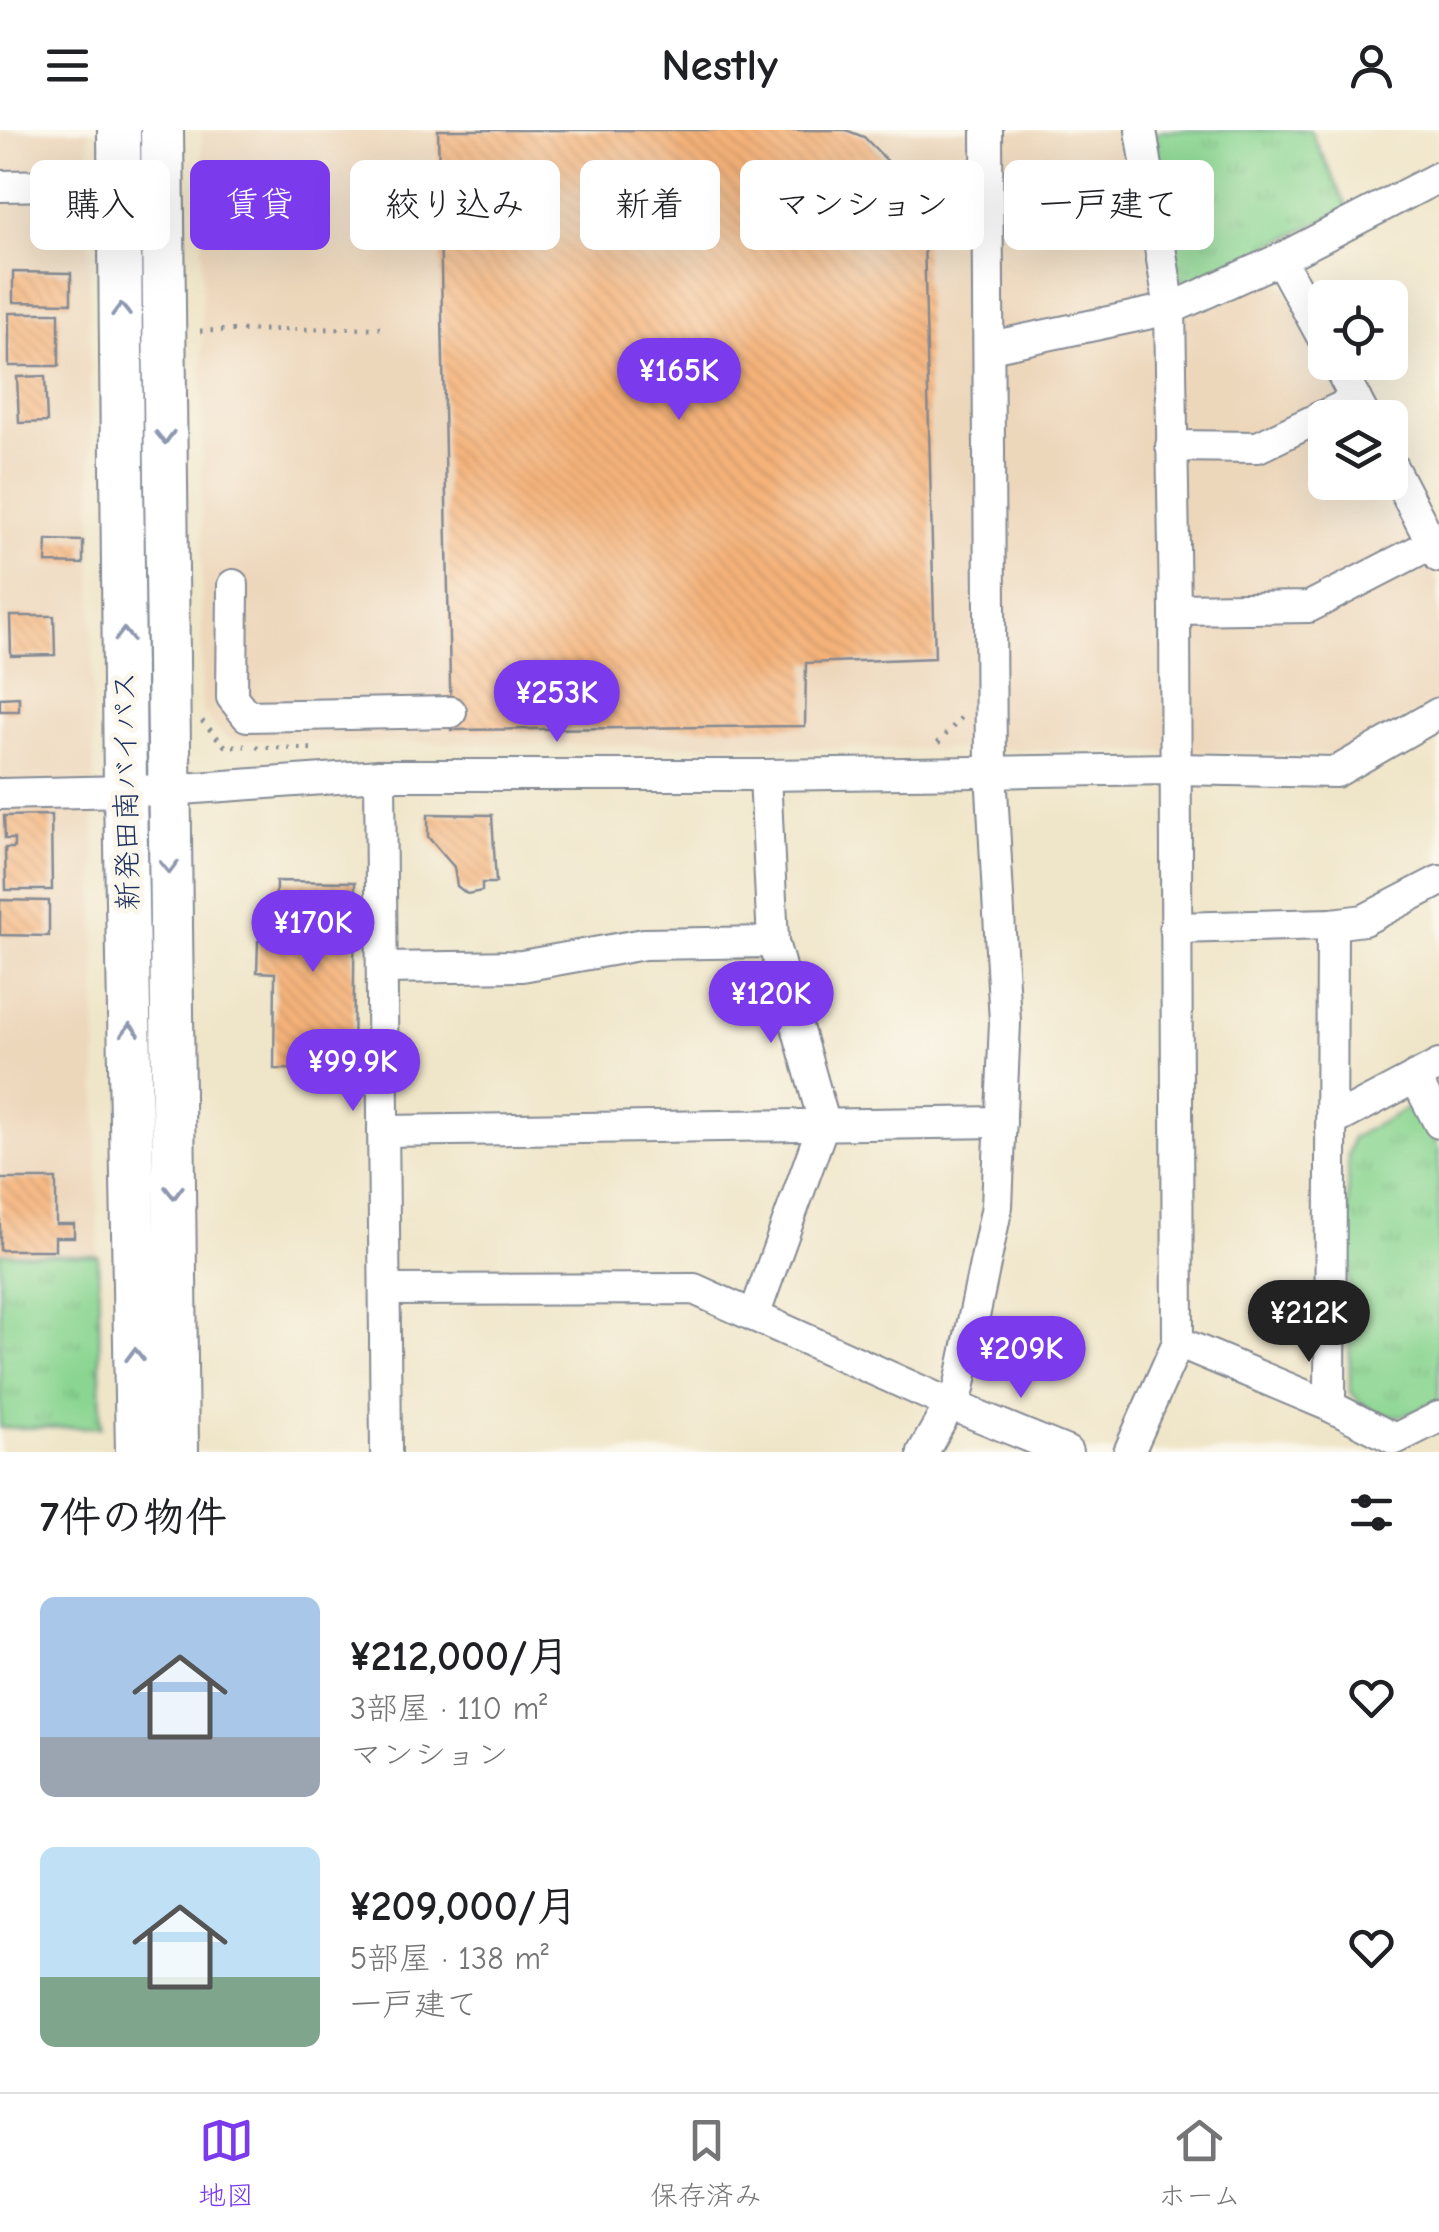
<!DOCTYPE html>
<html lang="ja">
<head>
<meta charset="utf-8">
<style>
  body { margin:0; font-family:"Comic Neue","Klee One",sans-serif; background:#f6f6f6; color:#202124; height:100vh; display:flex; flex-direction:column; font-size:38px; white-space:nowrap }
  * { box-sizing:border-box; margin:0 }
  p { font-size:32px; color:#757577 }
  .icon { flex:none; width:55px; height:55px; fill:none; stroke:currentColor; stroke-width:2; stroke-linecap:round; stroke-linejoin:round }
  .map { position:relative; height:1322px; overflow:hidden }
  .panel { display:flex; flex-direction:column; background:#fff; flex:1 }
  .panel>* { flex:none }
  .hud { position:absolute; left:30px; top:30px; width:1380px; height:90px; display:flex; gap:20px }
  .fabs { position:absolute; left:1308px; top:150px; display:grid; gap:20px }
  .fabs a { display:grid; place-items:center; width:100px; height:100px; border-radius:15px; background:#fff; box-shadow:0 10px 40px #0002; font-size:50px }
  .price { position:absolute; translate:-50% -85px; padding:0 22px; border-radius:35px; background:#7c3aed; color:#fff; font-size:32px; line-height:65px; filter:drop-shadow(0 2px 5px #0008) }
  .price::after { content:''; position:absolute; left:50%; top:60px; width:30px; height:22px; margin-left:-15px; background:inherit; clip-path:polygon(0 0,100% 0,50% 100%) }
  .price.selected { background:#222; color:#fff }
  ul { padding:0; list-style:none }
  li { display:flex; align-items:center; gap:30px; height:250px; padding:0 40px }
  li span { display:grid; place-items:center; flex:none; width:280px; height:200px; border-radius:15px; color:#555 }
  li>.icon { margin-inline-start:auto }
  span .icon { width:120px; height:120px; fill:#fffc; stroke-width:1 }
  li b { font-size:42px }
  h2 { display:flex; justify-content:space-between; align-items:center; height:120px; padding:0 40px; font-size:42px }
  .chip { padding:0 35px; border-radius:15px; background:#fff; box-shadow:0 10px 40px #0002; font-size:35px; line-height:90px }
  .chip.selected { background:#7c3aed; color:#fff }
  header { display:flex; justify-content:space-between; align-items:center; height:130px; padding:0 40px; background:#fff; font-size:45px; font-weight:700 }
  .menu { display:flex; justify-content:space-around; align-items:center; height:140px; border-top:2px solid #e0e0e0; background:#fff; font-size:28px; color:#757577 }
  .menu a { display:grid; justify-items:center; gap:5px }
  .menu .selected { color:#7c3aed }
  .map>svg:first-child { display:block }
</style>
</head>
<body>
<header><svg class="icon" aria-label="menu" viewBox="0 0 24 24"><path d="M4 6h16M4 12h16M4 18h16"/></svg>Nestly<svg class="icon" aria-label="person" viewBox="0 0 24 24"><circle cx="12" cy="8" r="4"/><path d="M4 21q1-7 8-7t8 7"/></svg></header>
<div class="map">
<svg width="1439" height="1322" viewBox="0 0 1439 1322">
  <defs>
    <pattern id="park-tufts" width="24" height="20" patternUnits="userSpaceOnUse" patternTransform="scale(2.5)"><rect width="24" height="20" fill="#8ad591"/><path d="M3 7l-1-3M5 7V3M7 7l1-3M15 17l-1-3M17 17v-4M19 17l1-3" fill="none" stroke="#76b77f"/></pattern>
    <pattern id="building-back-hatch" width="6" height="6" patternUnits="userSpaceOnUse" patternTransform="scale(2.5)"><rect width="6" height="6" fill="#f5b279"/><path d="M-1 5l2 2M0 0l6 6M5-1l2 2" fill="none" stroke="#d1996b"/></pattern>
  </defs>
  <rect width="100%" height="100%" fill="#fbf7ec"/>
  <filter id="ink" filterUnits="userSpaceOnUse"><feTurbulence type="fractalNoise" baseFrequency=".01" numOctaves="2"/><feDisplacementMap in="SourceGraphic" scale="20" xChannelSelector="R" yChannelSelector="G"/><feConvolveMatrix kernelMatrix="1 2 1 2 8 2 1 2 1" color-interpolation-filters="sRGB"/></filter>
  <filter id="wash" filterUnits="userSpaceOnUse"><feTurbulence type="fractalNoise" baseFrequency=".0048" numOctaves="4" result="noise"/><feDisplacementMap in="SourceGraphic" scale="40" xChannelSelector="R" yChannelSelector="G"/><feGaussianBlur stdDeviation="2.25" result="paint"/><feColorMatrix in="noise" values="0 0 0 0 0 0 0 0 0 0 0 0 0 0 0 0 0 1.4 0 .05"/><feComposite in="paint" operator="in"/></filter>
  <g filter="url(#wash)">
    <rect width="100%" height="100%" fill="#efe5c8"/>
    <!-- built -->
    <g fill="#edd7bb">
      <polygon points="0,0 88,0 98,1126 0,1123"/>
      <polygon points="202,0 1130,0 1155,156 1149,203 1264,150 1284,157 1352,287 1325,288 1325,352 1385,353 1439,456 1439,570 1335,624 228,610 202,582"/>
    </g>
    <!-- park -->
    <g fill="url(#park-tufts)" stroke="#528278" stroke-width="2.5">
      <polygon points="1163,0 1310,0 1348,79 1193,153 1176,147 1154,4"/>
      <path d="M1406,979L1419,980L1439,1020V1272C1402,1289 1379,1296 1350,1261L1348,1025L1352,1008Z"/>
      <polygon points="0,1123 98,1126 101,1297 0,1298"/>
    </g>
    <g id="blocks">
      <!-- building -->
      <g fill="url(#building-back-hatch)">
        <polygon points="438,0 846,0 864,7 901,45 924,109 935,528 806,533 805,596 451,600"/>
        <polygon points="13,142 71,143 71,173 13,172"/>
        <rect x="9" y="183" width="50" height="53"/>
        <polygon points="45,246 47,292 19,293 17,247"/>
        <polygon points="47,410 83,411 83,434 46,433"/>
        <polygon points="10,486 54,486 55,525 11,526"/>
        <polygon points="19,567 19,581 0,581 0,568"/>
        <polygon points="428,684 492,685 496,753 482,753 482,761 467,764 457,756 454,737 428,707"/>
        <polygon points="51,685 52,760 6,760 5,718 14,718 14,709 5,709 4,686"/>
        <polygon points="276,751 355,752 353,940 274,939 275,843 257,842 258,811 275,811"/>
        <polygon points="0,770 49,771 49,806 0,805"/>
        <polygon points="0,1049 56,1049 56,1094 74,1094 74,1107 55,1107 55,1120 0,1120"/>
      </g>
    </g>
  </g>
  <g filter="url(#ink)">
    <use href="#blocks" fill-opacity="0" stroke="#858a93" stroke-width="2.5"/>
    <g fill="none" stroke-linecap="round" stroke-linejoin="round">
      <!-- minor casing -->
      <g stroke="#858a93" stroke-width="34">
        <g id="minor">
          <polyline points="0,56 120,54"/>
          <polyline points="1280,129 1325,212"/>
          <polyline points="990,217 1170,179 1280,129 1439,47"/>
          <polyline points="1336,232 1365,287"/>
          <polyline points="1171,316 1258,317 1356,270"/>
          <polyline points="1390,333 1439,427"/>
          <polyline points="233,455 232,567 247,586 451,582"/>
          <polyline points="1175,479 1309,477 1433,413"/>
          <polyline points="380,645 386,1322"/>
          <polyline points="0,664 168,660 380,645 765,645 1174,639 1336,642 1439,583"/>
          <polyline points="1175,798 1332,794 1364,790 1439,751"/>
          <polyline points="383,838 522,836 644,814 773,812"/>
          <polyline points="1415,947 1439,993"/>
          <polyline points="1333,991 1439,935"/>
          <polyline points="383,1001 1001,992"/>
          <polyline points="385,1160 694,1159 952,1275 1067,1322"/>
          <polyline points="754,1186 824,992 773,812 765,645"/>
          <polyline points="1178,1212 1330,1276 1395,1309 1439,1287"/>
          <polyline points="1330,1276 1332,794"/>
          <polyline points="923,1322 959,1259 997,1076 1005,892 991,641 987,0"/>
          <polyline points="1129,1322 1178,1212 1175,479 1170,179 1141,0"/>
        </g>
      </g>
      <!-- highway casing -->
      <g stroke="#858a93" stroke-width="46">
        <g id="highway">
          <polyline points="119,0 125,661 137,1322"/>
          <polyline points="162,0 177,1322"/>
        </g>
      </g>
      <!-- path -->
      <g stroke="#858a93" stroke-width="5" stroke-dasharray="2.5 8" stroke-linecap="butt">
        <polyline points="200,201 380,198"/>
        <polyline points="202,591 225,616 245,616"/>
        <polyline points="938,613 961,588"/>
        <polyline points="256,617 315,619"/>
      </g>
      <!-- minor -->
      <use href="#minor" stroke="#fff" stroke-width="30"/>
      <!-- highway -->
      <use href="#highway" stroke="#fff" stroke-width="42"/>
    </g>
    <!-- one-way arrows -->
    <defs><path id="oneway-chevron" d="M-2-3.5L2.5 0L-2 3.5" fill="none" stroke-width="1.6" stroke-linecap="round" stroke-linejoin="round" transform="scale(2.5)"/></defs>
    <g stroke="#8d97ae">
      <use href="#oneway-chevron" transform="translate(121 180) rotate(-91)"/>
      <use href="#oneway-chevron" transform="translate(165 307) rotate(89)"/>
      <use href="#oneway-chevron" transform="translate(124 505) rotate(-91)"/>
      <use href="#oneway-chevron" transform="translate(169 737) rotate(89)"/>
      <use href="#oneway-chevron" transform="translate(130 900) rotate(-91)"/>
      <use href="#oneway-chevron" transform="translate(174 1062) rotate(89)"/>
      <use href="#oneway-chevron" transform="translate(135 1225) rotate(-91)"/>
    </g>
  </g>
  <g text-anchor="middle" stroke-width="10" stroke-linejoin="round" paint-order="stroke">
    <!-- street labels -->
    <g font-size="30" fill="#1b2f5e" stroke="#fbf7ec">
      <text transform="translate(126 661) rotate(-91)" y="10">新発田南バイパス</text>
    </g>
  </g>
</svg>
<div class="fabs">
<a><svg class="icon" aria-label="locate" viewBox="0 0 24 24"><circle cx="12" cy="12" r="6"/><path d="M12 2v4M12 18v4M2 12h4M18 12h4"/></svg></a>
<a><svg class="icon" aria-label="layers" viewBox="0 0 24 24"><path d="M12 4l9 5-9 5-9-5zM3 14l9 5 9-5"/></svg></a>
</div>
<b class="price" style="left:679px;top:293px">¥165K</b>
<b class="price" style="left:557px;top:615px">¥253K</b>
<b class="price" style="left:313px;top:845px">¥170K</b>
<b class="price" style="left:771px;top:916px">¥120K</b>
<b class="price" style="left:353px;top:984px">¥99.9K</b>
<b class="price selected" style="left:1309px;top:1235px">¥212K</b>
<b class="price" style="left:1021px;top:1271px">¥209K</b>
<div class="hud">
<a class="chip">購入</a>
<a class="chip selected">賃貸</a>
<a class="chip">絞り込み</a>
<a class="chip">新着</a>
<a class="chip">マンション</a>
<a class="chip">一戸建て</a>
</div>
</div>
<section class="panel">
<h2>7件の物件<svg class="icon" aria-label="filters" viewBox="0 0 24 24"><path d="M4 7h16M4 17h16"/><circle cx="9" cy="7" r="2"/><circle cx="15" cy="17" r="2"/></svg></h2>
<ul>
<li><span style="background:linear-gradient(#a9c7e8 70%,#9aa5b1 0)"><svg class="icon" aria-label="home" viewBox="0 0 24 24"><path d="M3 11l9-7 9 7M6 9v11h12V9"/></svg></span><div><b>¥212,000/月</b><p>3部屋 · 110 m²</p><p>マンション</p></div><svg class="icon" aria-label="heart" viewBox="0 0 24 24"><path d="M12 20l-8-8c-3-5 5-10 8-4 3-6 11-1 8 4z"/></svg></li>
<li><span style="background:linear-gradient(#bfe0f5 65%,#7fa58c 0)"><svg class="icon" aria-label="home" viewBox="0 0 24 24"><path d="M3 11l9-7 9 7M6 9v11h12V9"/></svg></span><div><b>¥209,000/月</b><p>5部屋 · 138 m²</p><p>一戸建て</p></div><svg class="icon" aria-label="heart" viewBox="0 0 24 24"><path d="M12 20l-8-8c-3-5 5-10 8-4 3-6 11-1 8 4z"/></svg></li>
</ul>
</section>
<nav class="menu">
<a class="selected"><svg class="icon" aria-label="map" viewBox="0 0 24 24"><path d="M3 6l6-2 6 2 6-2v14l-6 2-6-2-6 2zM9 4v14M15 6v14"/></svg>地図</a>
<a><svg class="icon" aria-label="saved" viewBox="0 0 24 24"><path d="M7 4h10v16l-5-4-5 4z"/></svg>保存済み</a>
<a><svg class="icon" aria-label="home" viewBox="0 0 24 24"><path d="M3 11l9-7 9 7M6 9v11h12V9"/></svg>ホーム</a>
</nav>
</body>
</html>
